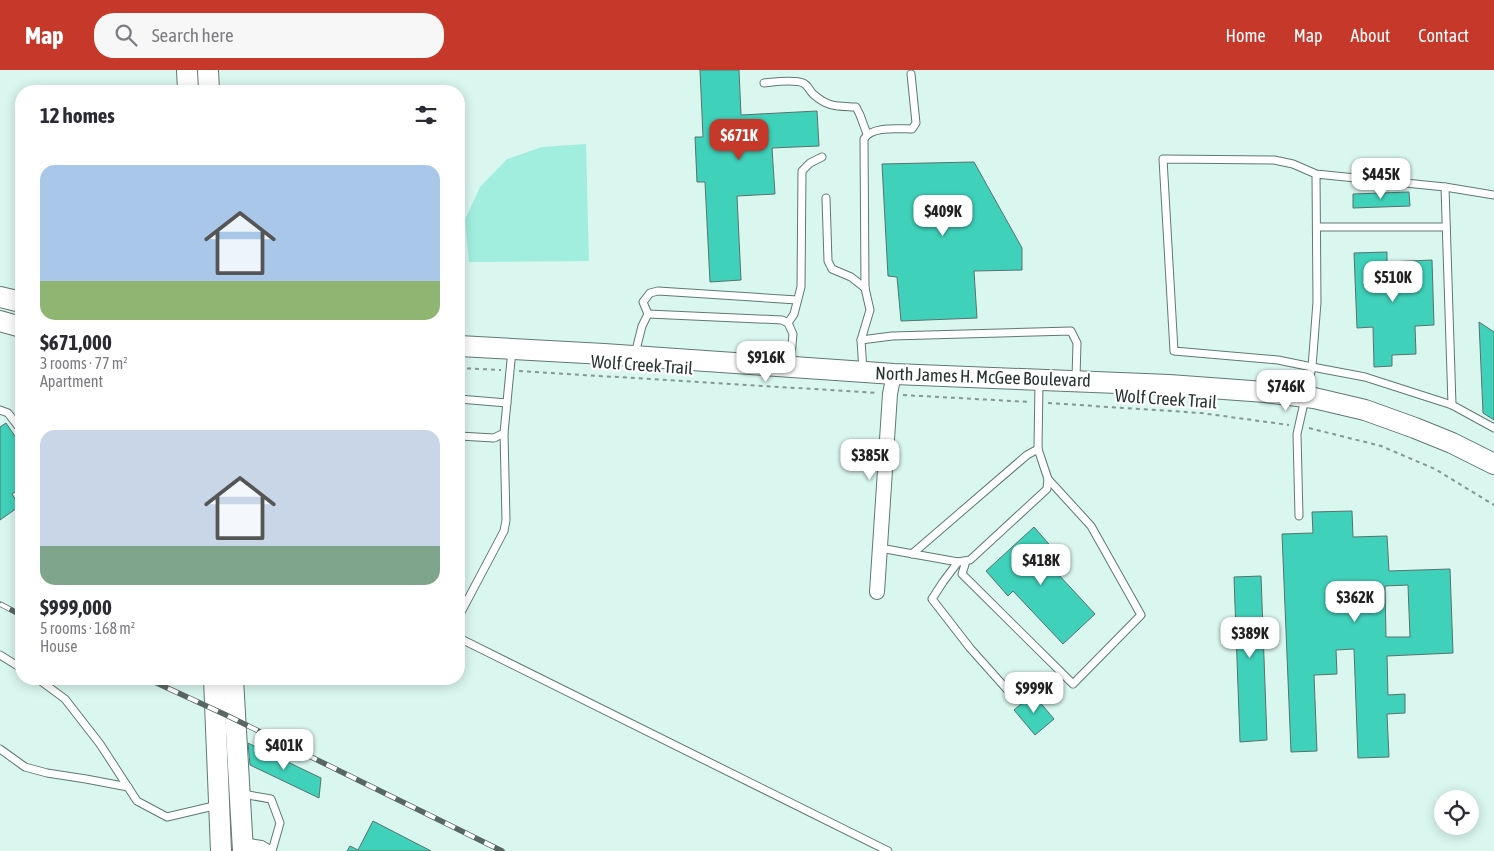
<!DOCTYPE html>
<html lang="en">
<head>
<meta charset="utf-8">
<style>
  body { margin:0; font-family:"Asap Condensed",sans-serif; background:#f7f7f7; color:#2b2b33; height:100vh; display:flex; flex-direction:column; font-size:19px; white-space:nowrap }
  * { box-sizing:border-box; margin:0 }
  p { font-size:16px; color:#7c7c81 }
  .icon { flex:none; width:28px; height:28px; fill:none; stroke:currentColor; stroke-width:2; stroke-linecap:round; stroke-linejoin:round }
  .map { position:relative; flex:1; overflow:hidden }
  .sheet { position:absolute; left:15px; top:15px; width:450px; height:600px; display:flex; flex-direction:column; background:#fff; border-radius:20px; box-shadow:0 2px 12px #0003 }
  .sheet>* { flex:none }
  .controls { position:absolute; left:1434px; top:720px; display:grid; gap:10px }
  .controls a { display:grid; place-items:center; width:45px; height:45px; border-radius:50%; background:#fff; box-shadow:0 2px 12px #0003; font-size:25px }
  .price { position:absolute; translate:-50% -42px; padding:0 11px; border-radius:10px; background:#fff; color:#222; font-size:16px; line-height:32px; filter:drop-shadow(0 1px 2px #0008) }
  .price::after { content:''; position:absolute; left:50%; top:30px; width:15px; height:11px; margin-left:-8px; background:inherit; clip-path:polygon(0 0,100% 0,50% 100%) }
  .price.current { background:#c6392a; color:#fff }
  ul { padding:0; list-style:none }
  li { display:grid; align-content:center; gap:10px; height:265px; padding:0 25px }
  li span { display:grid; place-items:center; height:155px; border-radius:15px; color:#555 }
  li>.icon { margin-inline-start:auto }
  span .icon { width:90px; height:90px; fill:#fffc; stroke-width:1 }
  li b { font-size:21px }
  h2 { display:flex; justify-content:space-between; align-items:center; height:60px; padding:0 25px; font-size:21px }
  header { display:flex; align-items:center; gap:30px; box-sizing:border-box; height:70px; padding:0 25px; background:#c6392a; color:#fff }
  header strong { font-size:24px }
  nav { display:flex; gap:28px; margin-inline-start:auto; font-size:18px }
  .search { width:350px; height:45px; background:#f7f7f7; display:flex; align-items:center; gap:12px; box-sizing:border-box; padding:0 18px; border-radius:20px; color:#7c7c81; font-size:19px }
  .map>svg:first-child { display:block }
</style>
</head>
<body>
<header>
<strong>Map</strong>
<div class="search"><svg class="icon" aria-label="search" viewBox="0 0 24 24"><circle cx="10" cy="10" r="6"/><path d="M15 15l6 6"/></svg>Search here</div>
<nav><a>Home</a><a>Map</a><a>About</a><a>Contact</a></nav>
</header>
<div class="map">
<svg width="1494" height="781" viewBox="0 0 1494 781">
  <rect width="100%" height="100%" fill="#d9f6ef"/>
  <!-- green -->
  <polygon fill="#a1eede" points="586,74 589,191 469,192 465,150 480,117 507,89 542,77"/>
  <!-- building -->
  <g fill="#40d1ba" stroke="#58726d" fill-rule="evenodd">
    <polygon points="700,0 739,0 741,45 817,41 819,76 772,78 775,124 737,126 741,210 710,212 705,112 697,112 695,67 703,67"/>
    <polygon points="974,92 1022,178 1022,200 974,201 977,248 901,251 897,207 888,206 882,94"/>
    <polygon points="1409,122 1410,136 1353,138 1353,124"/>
    <polygon points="1387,182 1387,192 1432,190 1434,255 1415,256 1416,284 1392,285 1392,296 1374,297 1373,257 1357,258 1354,183"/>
    <polygon points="1479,252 1494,262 1494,350 1483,343"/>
    <polygon points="6,353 21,375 21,418 12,424 20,436 0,450 0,357"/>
    <path d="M1352,441L1353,467L1387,466L1389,501L1450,499L1453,583L1387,586L1388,625L1405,624V643L1387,644L1389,687L1358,688L1354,579L1336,580L1337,604L1314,605L1317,681L1291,682L1282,464L1313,463L1312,442ZM1408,515L1410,567H1386L1385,516Z"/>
    <polygon points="1034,457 1055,481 1045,490 1095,544 1063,574 1013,521 1008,526 986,501"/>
    <polygon points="1261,506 1267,670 1240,672 1234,507"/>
    <polygon points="1033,624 1054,649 1035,665 1014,640"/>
    <polygon points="248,673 321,708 319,728 250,695"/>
    <polygon points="373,751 431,781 347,781 350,776 358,780"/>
  </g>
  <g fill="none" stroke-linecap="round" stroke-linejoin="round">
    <!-- service casing -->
    <g stroke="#5f7973" stroke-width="9">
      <g id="service">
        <path d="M764,13C774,12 794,9 803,13C808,15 809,20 813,24C829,38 837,36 856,37L860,45L867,64"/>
        <polyline points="1316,104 1293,94 1274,90 1163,89 1174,281 1278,290 1312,297 1317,232 1316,104 1445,117 1494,125"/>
        <polyline points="1445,117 1452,335"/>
        <polyline points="826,128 828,191 832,199 851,207 865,218"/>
        <polyline points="1317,157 1446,157"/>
        <polyline points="648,244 782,250 788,253 793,264 790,296"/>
        <polyline points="648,244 643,232 650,223 658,221 797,230"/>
        <polyline points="788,253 794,244 801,217 802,101 810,93 822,87"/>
        <polyline points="861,270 892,266 1071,261 1077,273 1076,308"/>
        <polyline points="635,284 642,256 648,244"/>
        <path d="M863,301L861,270L870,240L865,218L864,69C871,56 898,59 912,59L916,53L911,4"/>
        <polyline points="459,329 507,333"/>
        <polyline points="0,340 8,343 21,360"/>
        <polyline points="459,366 494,368 504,363 512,280"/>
        <polyline points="1299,446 1297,364 1312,297 1365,307 1452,335 1494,358"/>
        <polyline points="880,478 958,492 970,490 1047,419 1048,409 1038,379 1039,312"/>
        <polyline points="912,484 1027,385 1038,379"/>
        <polyline points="966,491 962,504 1073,614 1141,545 1091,456 1048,409"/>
        <polyline points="958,492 943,512 932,529 970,578 1011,624"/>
        <polyline points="459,546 504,461 506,450 504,363"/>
        <polyline points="459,568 888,781"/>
        <polyline points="0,585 21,598"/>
        <polyline points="38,609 65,629 100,674 137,731 167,747 218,735"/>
        <polyline points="0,679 25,697 47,703 86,709 128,717"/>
        <polyline points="242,724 271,729 280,753 272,781"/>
      </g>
    </g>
    <!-- minor casing -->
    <g stroke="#5f7973" stroke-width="16">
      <g id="minor">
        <polyline points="877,522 890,324 894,304"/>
        <polyline points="243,775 261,778 266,781"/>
      </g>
    </g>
    <!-- secondary casing -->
    <g stroke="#5f7973" stroke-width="22">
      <g id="secondary">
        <polyline points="187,0 188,21"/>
        <polyline points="208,0 209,21"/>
        <polyline points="0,227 21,232"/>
        <polyline points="0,251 21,257"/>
        <polyline points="459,276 604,284 894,304 1169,315 1265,322 1314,328 1365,340 1415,358 1452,373 1494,394"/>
        <polyline points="214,609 221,781"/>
        <polyline points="233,609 243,781"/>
      </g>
    </g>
    <!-- path -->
    <g stroke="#839793" stroke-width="2" stroke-dasharray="4 4" stroke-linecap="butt">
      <polyline points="459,298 501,300"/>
      <polyline points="519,301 878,323"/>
      <polyline points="903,325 1030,332"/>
      <polyline points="1048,333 1201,343 1289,355"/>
      <polyline points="1309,358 1381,376 1435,399 1494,435"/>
    </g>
    <!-- service -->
    <use href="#service" stroke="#fff" stroke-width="7"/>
    <!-- minor -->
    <use href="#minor" stroke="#fff" stroke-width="14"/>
    <!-- secondary -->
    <use href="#secondary" stroke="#fff" stroke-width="20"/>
    <!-- rail casing -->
    <g stroke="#586764" stroke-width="5.5">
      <g id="rail">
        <polyline points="0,534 21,545"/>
        <polyline points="148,609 226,645 502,781"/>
      </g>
    </g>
    <!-- rail -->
    <use href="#rail" stroke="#fff" stroke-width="4" stroke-dasharray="11" stroke-linecap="butt"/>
  </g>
  <g text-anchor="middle" stroke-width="4.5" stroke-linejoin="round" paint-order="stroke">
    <!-- street labels -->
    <g font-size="18" fill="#2a3533" stroke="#fff">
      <text transform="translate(642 295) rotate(4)" y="6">Wolf Creek Trail</text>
      <text transform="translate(983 307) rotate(2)" y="6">North James H. McGee Boulevard</text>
      <text transform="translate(1166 329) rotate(4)" y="6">Wolf Creek Trail</text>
    </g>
  </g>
</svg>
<div class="controls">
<a><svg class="icon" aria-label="locate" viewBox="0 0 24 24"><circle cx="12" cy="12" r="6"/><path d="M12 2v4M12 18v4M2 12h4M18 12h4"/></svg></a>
</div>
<b class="price current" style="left:739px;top:91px">$671K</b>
<b class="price" style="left:1381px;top:130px">$445K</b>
<b class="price" style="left:943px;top:167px">$409K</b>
<b class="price" style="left:1393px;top:233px">$510K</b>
<b class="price" style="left:766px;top:313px">$916K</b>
<b class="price" style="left:1286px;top:342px">$746K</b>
<b class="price" style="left:870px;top:411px">$385K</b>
<b class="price" style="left:1041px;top:516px">$418K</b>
<b class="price" style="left:1355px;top:553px">$362K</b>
<b class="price" style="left:1250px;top:589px">$389K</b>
<b class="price" style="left:1034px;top:644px">$999K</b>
<b class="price" style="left:284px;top:701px">$401K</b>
<section class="sheet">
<h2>12 homes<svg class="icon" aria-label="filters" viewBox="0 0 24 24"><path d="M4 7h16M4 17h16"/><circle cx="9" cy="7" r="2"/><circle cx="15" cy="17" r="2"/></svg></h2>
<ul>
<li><span style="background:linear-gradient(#a9c7e8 75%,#8fb573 0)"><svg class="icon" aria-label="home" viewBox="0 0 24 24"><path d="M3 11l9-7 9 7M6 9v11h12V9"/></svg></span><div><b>$671,000</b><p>3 rooms · 77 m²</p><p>Apartment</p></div></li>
<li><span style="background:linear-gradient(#c9d6e8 75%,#7fa58c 0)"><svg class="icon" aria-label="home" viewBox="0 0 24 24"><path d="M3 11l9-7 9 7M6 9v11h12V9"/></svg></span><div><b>$999,000</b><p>5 rooms · 168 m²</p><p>House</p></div></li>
</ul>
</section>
</div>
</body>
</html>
